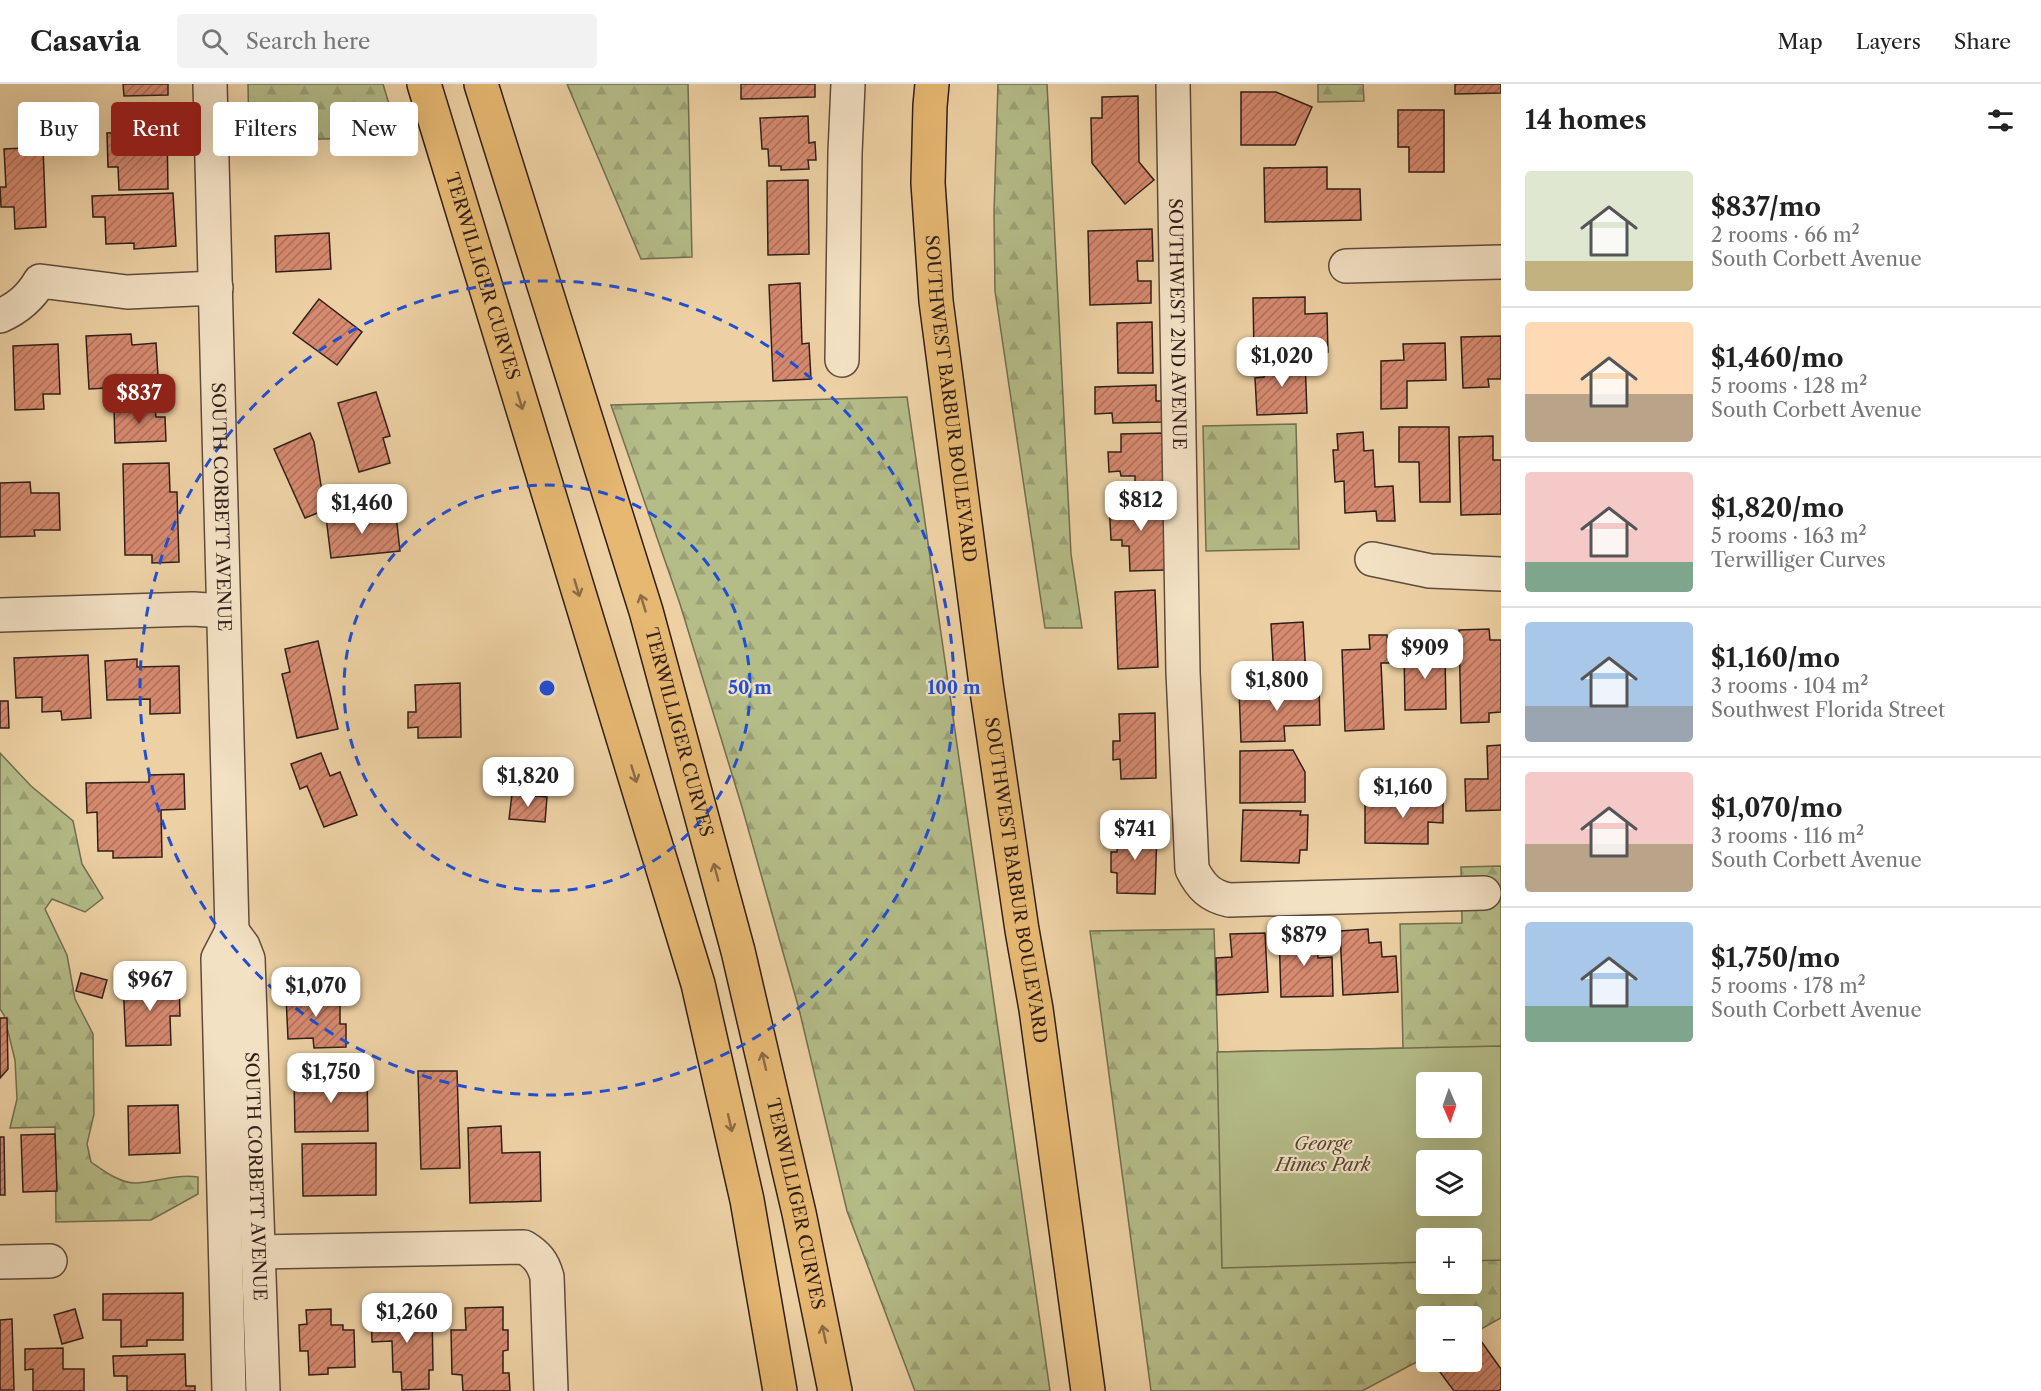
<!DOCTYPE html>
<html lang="en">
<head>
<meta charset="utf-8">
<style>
  body { margin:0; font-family:"Libre Caslon Text",serif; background:#f2f2f2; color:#222; height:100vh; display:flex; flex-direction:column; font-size:22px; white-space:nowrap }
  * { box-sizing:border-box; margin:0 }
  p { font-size:20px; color:#767676 }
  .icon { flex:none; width:33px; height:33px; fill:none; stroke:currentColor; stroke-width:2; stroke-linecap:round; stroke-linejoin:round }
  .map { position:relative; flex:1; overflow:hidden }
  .details { display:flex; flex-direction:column; background:#fff; width:540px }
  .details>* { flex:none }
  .hud { position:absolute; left:18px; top:18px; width:570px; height:54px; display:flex; gap:12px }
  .needle { width:39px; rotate:178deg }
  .buttons { position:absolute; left:1416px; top:988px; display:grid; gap:12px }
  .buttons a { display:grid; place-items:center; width:66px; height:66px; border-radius:6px; background:#fff; box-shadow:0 6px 24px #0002; font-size:30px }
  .price { position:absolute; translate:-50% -51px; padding:0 14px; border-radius:12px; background:#fff; color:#222; font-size:20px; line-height:39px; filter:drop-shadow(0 2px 3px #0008) }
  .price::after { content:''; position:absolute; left:50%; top:36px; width:18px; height:14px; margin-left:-9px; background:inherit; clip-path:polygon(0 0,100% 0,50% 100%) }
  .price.selected { background:#8f2418; color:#fff }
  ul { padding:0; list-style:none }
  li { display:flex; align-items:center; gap:18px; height:150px; padding:0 24px }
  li+li { border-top:2px solid #e0e0e0 }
  li span { display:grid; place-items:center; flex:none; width:168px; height:120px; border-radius:6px; color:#555 }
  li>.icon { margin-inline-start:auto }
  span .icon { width:72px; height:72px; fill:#fffc; stroke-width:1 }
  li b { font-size:26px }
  h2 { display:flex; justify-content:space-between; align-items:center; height:72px; padding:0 24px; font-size:26px }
  .tag { padding:0 21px; border-radius:6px; background:#fff; box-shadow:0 6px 24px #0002; font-size:21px; line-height:54px }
  .tag.selected { background:#8f2418; color:#fff }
  header { display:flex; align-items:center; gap:36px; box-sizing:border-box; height:84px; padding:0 30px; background:#fff; border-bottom:2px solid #e0e0e0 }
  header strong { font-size:28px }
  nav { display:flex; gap:33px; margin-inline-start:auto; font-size:21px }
  .search { width:420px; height:54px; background:#f2f2f2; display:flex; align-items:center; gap:15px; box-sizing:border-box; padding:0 21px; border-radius:6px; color:#767676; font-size:22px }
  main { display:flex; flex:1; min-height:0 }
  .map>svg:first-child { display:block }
</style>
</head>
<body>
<header>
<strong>Casavia</strong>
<div class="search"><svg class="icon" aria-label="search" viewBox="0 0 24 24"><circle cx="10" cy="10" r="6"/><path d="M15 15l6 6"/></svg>Search here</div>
<nav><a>Map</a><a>Layers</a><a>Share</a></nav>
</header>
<main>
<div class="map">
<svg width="1501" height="1307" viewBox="0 0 1501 1307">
  <defs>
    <pattern id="forest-firs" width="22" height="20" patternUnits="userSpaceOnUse" patternTransform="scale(1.5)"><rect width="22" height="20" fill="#b4bc88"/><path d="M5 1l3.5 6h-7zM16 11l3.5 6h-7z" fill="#9ba175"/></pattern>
    <pattern id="building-hatch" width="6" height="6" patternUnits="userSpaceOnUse" patternTransform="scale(1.5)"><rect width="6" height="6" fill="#d68a70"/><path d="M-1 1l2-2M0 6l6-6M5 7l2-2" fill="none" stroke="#ae705b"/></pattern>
  </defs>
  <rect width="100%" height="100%" fill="#edd1a4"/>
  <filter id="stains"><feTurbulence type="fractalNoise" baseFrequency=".00333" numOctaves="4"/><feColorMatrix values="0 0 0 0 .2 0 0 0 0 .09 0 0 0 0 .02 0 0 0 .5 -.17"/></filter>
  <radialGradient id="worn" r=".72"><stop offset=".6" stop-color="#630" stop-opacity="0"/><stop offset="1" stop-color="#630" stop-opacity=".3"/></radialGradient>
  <!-- forest -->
  <g fill="url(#forest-firs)" stroke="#726e50" stroke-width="1.5" fill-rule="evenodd">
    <polygon points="248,0 383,0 399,53 249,57"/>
    <polygon points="567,0 688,0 692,173 641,175"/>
    <polygon points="998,0 1047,0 1071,470 1082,544 1045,544 995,207 994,129"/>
    <polygon points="1318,0 1363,0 1364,17 1318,18"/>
    <polygon points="907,313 1050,1307 915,1307 847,1127 799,925 742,723 680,520 611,321"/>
    <polygon points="1296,340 1299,465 1206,467 1203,342"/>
    <path d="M0,669L31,702L73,737L82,780L103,814L85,828L52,815L45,825L67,871L75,915L93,950L94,1030L87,1060L91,1078C104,1087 121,1100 137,1099C159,1097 177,1090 198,1093V1110L151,1136L56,1138L55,1043L10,1044L17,1015L15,976L4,931L0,925Z"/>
    <path d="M1501,782V1234L1472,1250V1233H1426V1273L1362,1307H1151L1090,847L1214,845L1218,968L1403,964L1400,840L1462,839L1461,783ZM1426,999H1472V1044H1426ZM1426,1077H1472V1122H1426ZM1426,1155H1472V1200H1426Z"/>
  </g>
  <!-- green -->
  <path fill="#b4bc88" stroke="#726e50" stroke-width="1.5" fill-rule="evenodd" d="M1501,962V1176L1472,1177V1155H1426V1178L1222,1184L1217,968ZM1426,999H1472V1044H1426ZM1426,1077H1472V1122H1426Z"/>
  <!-- building -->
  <g fill="url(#building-hatch)" stroke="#301f19" stroke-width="1.5">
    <polygon points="123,0 168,0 168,11 124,12"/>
    <polygon points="741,0 815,0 815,13 741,15"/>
    <polygon points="1455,0 1501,0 1501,9 1455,10"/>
    <polygon points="1241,8 1276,8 1312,23 1295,61 1241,61"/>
    <polygon points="1138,12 1139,78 1154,96 1125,120 1092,79 1091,34 1102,34 1102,13"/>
    <polygon points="1398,26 1444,26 1444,88 1409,88 1409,63 1398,63"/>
    <polygon points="808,32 809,59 815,58 816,76 808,76 809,85 781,86 781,82 769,82 768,65 762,65 760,34"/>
    <polygon points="167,47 168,105 119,106 118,83 108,83 107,49"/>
    <polygon points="43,63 46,143 15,145 14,123 1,123 0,103 6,103 4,65"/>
    <polygon points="1327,83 1327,105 1360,105 1361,136 1265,138 1264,84"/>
    <polygon points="808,96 809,170 768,171 767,97"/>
    <polygon points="173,109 176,162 134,165 134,159 106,160 105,133 93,133 92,112"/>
    <polygon points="1152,145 1153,177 1137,177 1138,197 1151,197 1151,219 1090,221 1088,147"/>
    <polygon points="329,149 331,185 276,188 275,152"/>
    <polygon points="800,199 802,260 809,259 811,295 773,297 769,201"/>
    <polygon points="1305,213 1305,230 1327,229 1328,268 1254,270 1253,214"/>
    <polygon points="319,215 362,248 337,281 293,249"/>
    <polygon points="1152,238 1153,289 1118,289 1117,239"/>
    <polygon points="131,250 132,261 156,259 158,292 124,294 125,303 89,305 86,252"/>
    <polygon points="1501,252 1501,295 1488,295 1489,303 1463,304 1461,253"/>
    <polygon points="1445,259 1446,296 1407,297 1407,324 1381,325 1381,277 1404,276 1403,260"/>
    <polygon points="58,260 60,310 43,310 44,325 15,326 13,262"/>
    <polygon points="1305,274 1307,329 1257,331 1255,294 1264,293 1264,276"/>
    <polygon points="1156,301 1156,317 1162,317 1163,338 1113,339 1112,329 1095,330 1095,303"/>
    <polygon points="376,308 390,352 383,354 390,379 359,388 338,319"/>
    <polygon points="155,323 156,333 165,333 166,357 115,359 114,324"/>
    <polygon points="1399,343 1449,343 1450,418 1420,418 1419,378 1399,378"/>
    <polygon points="1363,348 1364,367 1373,366 1375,403 1393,402 1395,437 1377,437 1376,427 1345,429 1344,397 1335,398 1333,366 1338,366 1337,350"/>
    <polygon points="310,349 314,358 325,426 305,434 274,365"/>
    <polygon points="1163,349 1165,405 1135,406 1135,392 1121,392 1120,387 1109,388 1108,368 1121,368 1121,350"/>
    <polygon points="1493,352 1493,376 1501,376 1501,430 1461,431 1459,353"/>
    <polygon points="169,379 170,408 177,408 179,478 152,479 152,471 125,471 123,380"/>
    <polygon points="30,398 31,409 59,409 60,446 34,446 35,452 0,453 0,399"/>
    <polygon points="1164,416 1166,486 1130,487 1129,462 1122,462 1122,456 1111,456 1109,418"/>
    <polygon points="372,428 373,433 396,431 400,467 331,474 326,433"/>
    <polygon points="1155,506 1158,583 1118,585 1115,508"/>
    <polygon points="1303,538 1306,593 1274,595 1271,540"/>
    <polygon points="1489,545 1490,556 1501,556 1501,628 1489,629 1489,638 1461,639 1459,546"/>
    <polygon points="1369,551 1387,551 1389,579 1381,579 1384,645 1345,647 1342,566 1370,565"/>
    <polygon points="318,557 338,645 297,654 282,590 290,588 285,565"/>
    <polygon points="1422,565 1422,568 1430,567 1430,570 1445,570 1446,625 1405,626 1404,566"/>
    <polygon points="88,571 91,634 62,636 61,627 42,628 42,613 16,614 14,574"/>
    <polygon points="137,575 137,583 179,582 180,629 150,630 150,615 107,616 105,577"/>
    <polygon points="460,599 461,653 418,654 418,643 408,644 408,628 416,628 415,601"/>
    <polygon points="1319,602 1320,641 1284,642 1285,657 1241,658 1239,605"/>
    <polygon points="0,617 8,617 9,644 0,644"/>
    <polygon points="1155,629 1156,694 1121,695 1120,675 1113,676 1113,657 1120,657 1119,630"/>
    <polygon points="1501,661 1501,726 1466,727 1465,695 1488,695 1487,662"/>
    <polygon points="1293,666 1305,688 1305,718 1240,719 1240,667"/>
    <polygon points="321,669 330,692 340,688 357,731 324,743 307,702 300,705 291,680"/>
    <polygon points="184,690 185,725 161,726 162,773 113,774 113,767 98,767 97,728 87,729 86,699 149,698 149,691"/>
    <polygon points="512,710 547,713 545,738 509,735"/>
    <polygon points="1398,710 1443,710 1443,739 1428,738 1428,760 1365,759 1365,717 1397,717"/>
    <polygon points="1243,726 1301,727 1300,731 1308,731 1307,766 1300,766 1299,779 1241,777"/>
    <polygon points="1118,744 1157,746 1155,810 1117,809 1117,789 1111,788 1111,768 1117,768"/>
    <polygon points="1368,845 1369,859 1381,858 1382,873 1396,872 1398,908 1343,911 1340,847"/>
    <polygon points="1317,848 1318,874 1332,873 1333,912 1281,913 1279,849"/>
    <polygon points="1265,849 1268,908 1217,911 1216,874 1232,873 1230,850"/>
    <polygon points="81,889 107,896 102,914 76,907"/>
    <polygon points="179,897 180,932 170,932 171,961 126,962 123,898"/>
    <polygon points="330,902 330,920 340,919 340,940 346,940 346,963 314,964 313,954 288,955 286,912 303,911 303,903"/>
    <polygon points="0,934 7,934 8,985 0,994"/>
    <polygon points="418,987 457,987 460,1084 421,1085"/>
    <polygon points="367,993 368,1047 295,1048 294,994"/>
    <polygon points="178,1021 180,1069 129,1071 128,1022"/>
    <polygon points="501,1042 502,1069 540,1068 541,1117 470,1119 468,1044"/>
    <polygon points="55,1050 57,1107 23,1108 21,1051"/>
    <polygon points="0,1053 4,1053 5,1111 0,1111"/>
    <polygon points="376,1059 376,1111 303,1112 302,1060"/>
    <polygon points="183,1209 183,1256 147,1256 147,1262 121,1263 121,1236 103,1236 103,1210"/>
    <polygon points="503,1223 503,1246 508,1246 508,1266 503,1267 503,1289 509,1289 510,1307 463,1307 462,1291 452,1290 451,1246 466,1246 465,1224"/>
    <polygon points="75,1225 83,1254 62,1260 54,1231"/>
    <polygon points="331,1225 331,1241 343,1241 343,1246 354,1246 355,1283 328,1284 328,1290 309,1291 308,1267 300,1267 299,1241 307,1240 306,1226"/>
    <polygon points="432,1226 433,1286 429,1286 429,1305 402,1306 401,1288 393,1288 392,1257 372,1258 371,1227"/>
    <polygon points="12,1235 14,1306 0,1306 0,1236"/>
    <polygon points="1476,1250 1501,1285 1501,1305 1498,1307 1454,1307 1434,1280 1437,1278 1472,1278 1472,1254"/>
    <polygon points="63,1264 63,1285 84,1285 84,1307 33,1307 33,1285 25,1286 25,1265"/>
    <polygon points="185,1270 186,1302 195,1302 195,1307 127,1307 127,1292 114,1292 113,1272"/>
  </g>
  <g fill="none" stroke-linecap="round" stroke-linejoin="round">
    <!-- minor casing -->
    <g stroke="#5f4c3c" stroke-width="36">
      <g id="minor">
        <path id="s1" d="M210,0L232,847L218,874L229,1307"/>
        <path id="s2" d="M1173,0L1183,588L1192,785C1201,803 1210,812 1229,816L1484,809"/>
        <polyline points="1346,182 1501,178"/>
        <path d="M0,232C18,224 30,214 40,197L127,208L216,204"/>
        <polyline points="842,276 845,69 848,0"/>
        <polyline points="1372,475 1430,487 1501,490"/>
        <polyline points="0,531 193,525 223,527"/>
        <path id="s3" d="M232,847L243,862L248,875L263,1307"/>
        <path d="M258,1168L524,1163C537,1171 543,1178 547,1193L551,1307"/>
        <polyline points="0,1178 50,1177"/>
      </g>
    </g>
    <!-- major casing -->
    <g stroke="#301f19" stroke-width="36">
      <g id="major">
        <path id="s4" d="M932,0L930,22L928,99L936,217L986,600L1022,846L1036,925L1088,1307"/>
      </g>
    </g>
    <!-- highway casing -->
    <g stroke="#301f19" stroke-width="36">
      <g id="highway">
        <path id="s5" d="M424,0L698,900L747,1116L780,1307"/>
        <path id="s6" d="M481,0L646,527L738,867L799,1129L835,1307"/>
      </g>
    </g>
    <!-- minor -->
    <use href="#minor" stroke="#f3e1c4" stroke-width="33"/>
    <!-- major -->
    <use href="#major" stroke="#e6b872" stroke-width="33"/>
    <!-- highway -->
    <use href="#highway" stroke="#e6b872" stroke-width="33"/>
  </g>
  <!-- one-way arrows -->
  <defs><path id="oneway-shaft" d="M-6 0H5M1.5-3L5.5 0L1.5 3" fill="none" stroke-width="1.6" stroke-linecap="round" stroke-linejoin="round" transform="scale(1.5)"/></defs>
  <g stroke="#8b6c46">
    <use href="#oneway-shaft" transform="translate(520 317) rotate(73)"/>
    <use href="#oneway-shaft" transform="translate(577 504) rotate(73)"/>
    <use href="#oneway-shaft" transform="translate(643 519) rotate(-107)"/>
    <use href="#oneway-shaft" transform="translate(634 690) rotate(73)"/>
    <use href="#oneway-shaft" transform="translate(716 788) rotate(-105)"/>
    <use href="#oneway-shaft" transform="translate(764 977) rotate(-103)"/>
    <use href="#oneway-shaft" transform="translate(730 1039) rotate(77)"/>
    <use href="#oneway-shaft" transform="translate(824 1250) rotate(-102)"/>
  </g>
  <!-- distance rings -->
  <g fill="none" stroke="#1d4ed8" stroke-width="3" stroke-dasharray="10 8">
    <circle cx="547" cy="604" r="203"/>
    <circle cx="547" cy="604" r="407"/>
  </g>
  <g text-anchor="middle" stroke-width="4.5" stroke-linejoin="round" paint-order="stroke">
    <!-- street labels -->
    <g font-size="18" fill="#301f19" stroke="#f3e1c4">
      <text dy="6" stroke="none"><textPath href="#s5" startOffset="201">TERWILLIGER CURVES</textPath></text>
      <text dy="6" stroke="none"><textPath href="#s2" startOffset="240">SOUTHWEST 2ND AVENUE</textPath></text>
      <text dy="6" stroke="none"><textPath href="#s4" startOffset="316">SOUTHWEST BARBUR BOULEVARD</textPath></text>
      <text dy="6" stroke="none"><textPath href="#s1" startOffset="423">SOUTH CORBETT AVENUE</textPath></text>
      <text dy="6" stroke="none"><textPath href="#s6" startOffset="678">TERWILLIGER CURVES</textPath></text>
      <text dy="6" stroke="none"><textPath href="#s4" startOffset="802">SOUTHWEST BARBUR BOULEVARD</textPath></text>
      <text dy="6" stroke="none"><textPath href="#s3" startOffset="250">SOUTH CORBETT AVENUE</textPath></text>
      <text dy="6" stroke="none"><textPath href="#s6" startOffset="1164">TERWILLIGER CURVES</textPath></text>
    </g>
    <!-- park labels -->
    <g font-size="18" font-style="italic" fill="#514635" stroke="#f3e1c4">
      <text x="1323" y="1066">George<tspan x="1323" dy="21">Himes Park</tspan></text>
    </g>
  </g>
  <circle cx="547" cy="604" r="9" fill="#1d4ed8" stroke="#f3e1c4" stroke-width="3"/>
  <g font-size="18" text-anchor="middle" font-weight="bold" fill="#1d4ed8" stroke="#f3e1c4" stroke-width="4.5" stroke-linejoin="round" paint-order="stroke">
    <text x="750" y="610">50 m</text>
    <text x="954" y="610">100 m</text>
  </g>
  <rect width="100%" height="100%" filter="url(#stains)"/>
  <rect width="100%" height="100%" fill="url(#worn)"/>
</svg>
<div class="buttons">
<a><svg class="needle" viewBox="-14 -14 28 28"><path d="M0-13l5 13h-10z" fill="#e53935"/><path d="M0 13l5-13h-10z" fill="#767676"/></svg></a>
<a><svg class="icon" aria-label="layers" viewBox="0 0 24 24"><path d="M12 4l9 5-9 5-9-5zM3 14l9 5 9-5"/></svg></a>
<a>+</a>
<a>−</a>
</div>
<b class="price" style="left:1282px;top:304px">$1,020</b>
<b class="price selected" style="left:139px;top:341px">$837</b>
<b class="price" style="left:1141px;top:448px">$812</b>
<b class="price" style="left:362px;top:451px">$1,460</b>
<b class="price" style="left:1425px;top:596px">$909</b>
<b class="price" style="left:1277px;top:628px">$1,800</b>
<b class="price" style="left:528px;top:724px">$1,820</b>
<b class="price" style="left:1403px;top:735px">$1,160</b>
<b class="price" style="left:1135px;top:777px">$741</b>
<b class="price" style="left:1304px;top:883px">$879</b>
<b class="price" style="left:150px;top:928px">$967</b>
<b class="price" style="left:316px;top:934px">$1,070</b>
<b class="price" style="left:331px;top:1020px">$1,750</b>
<b class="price" style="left:407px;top:1260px">$1,260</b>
<div class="hud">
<a class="tag">Buy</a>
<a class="tag selected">Rent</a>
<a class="tag">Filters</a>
<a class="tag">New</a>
</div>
</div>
<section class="details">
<h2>14 homes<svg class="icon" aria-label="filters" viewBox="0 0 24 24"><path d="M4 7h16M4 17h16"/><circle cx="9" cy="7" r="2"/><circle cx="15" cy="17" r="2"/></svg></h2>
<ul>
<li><span style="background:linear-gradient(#dfe7d0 75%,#c2b280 0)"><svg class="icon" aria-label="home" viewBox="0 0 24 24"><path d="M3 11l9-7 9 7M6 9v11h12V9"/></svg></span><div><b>$837/mo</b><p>2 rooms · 66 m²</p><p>South Corbett Avenue</p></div></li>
<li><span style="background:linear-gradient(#ffd9b3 60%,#b9a48a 0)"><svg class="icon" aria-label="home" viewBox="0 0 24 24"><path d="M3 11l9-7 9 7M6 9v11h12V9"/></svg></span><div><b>$1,460/mo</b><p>5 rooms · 128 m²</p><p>South Corbett Avenue</p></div></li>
<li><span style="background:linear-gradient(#f6c9c9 75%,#7fa58c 0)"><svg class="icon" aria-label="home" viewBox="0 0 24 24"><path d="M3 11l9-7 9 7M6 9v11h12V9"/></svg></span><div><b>$1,820/mo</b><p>5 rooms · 163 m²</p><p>Terwilliger Curves</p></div></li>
<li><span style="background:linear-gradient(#a9c7e8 70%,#9aa5b1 0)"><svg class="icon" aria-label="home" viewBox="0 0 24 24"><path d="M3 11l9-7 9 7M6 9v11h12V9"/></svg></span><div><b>$1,160/mo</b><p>3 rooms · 104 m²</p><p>Southwest Florida Street</p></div></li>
<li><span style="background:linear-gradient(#f6c9c9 60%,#b9a48a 0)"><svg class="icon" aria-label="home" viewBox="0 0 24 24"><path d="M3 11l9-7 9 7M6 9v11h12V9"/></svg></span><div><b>$1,070/mo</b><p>3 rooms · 116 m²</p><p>South Corbett Avenue</p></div></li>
<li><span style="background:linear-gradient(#a9c7e8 70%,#7fa58c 0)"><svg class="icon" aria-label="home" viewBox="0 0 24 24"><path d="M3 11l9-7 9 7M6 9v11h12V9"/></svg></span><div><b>$1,750/mo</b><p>5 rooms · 178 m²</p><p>South Corbett Avenue</p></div></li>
</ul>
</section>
</main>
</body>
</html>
